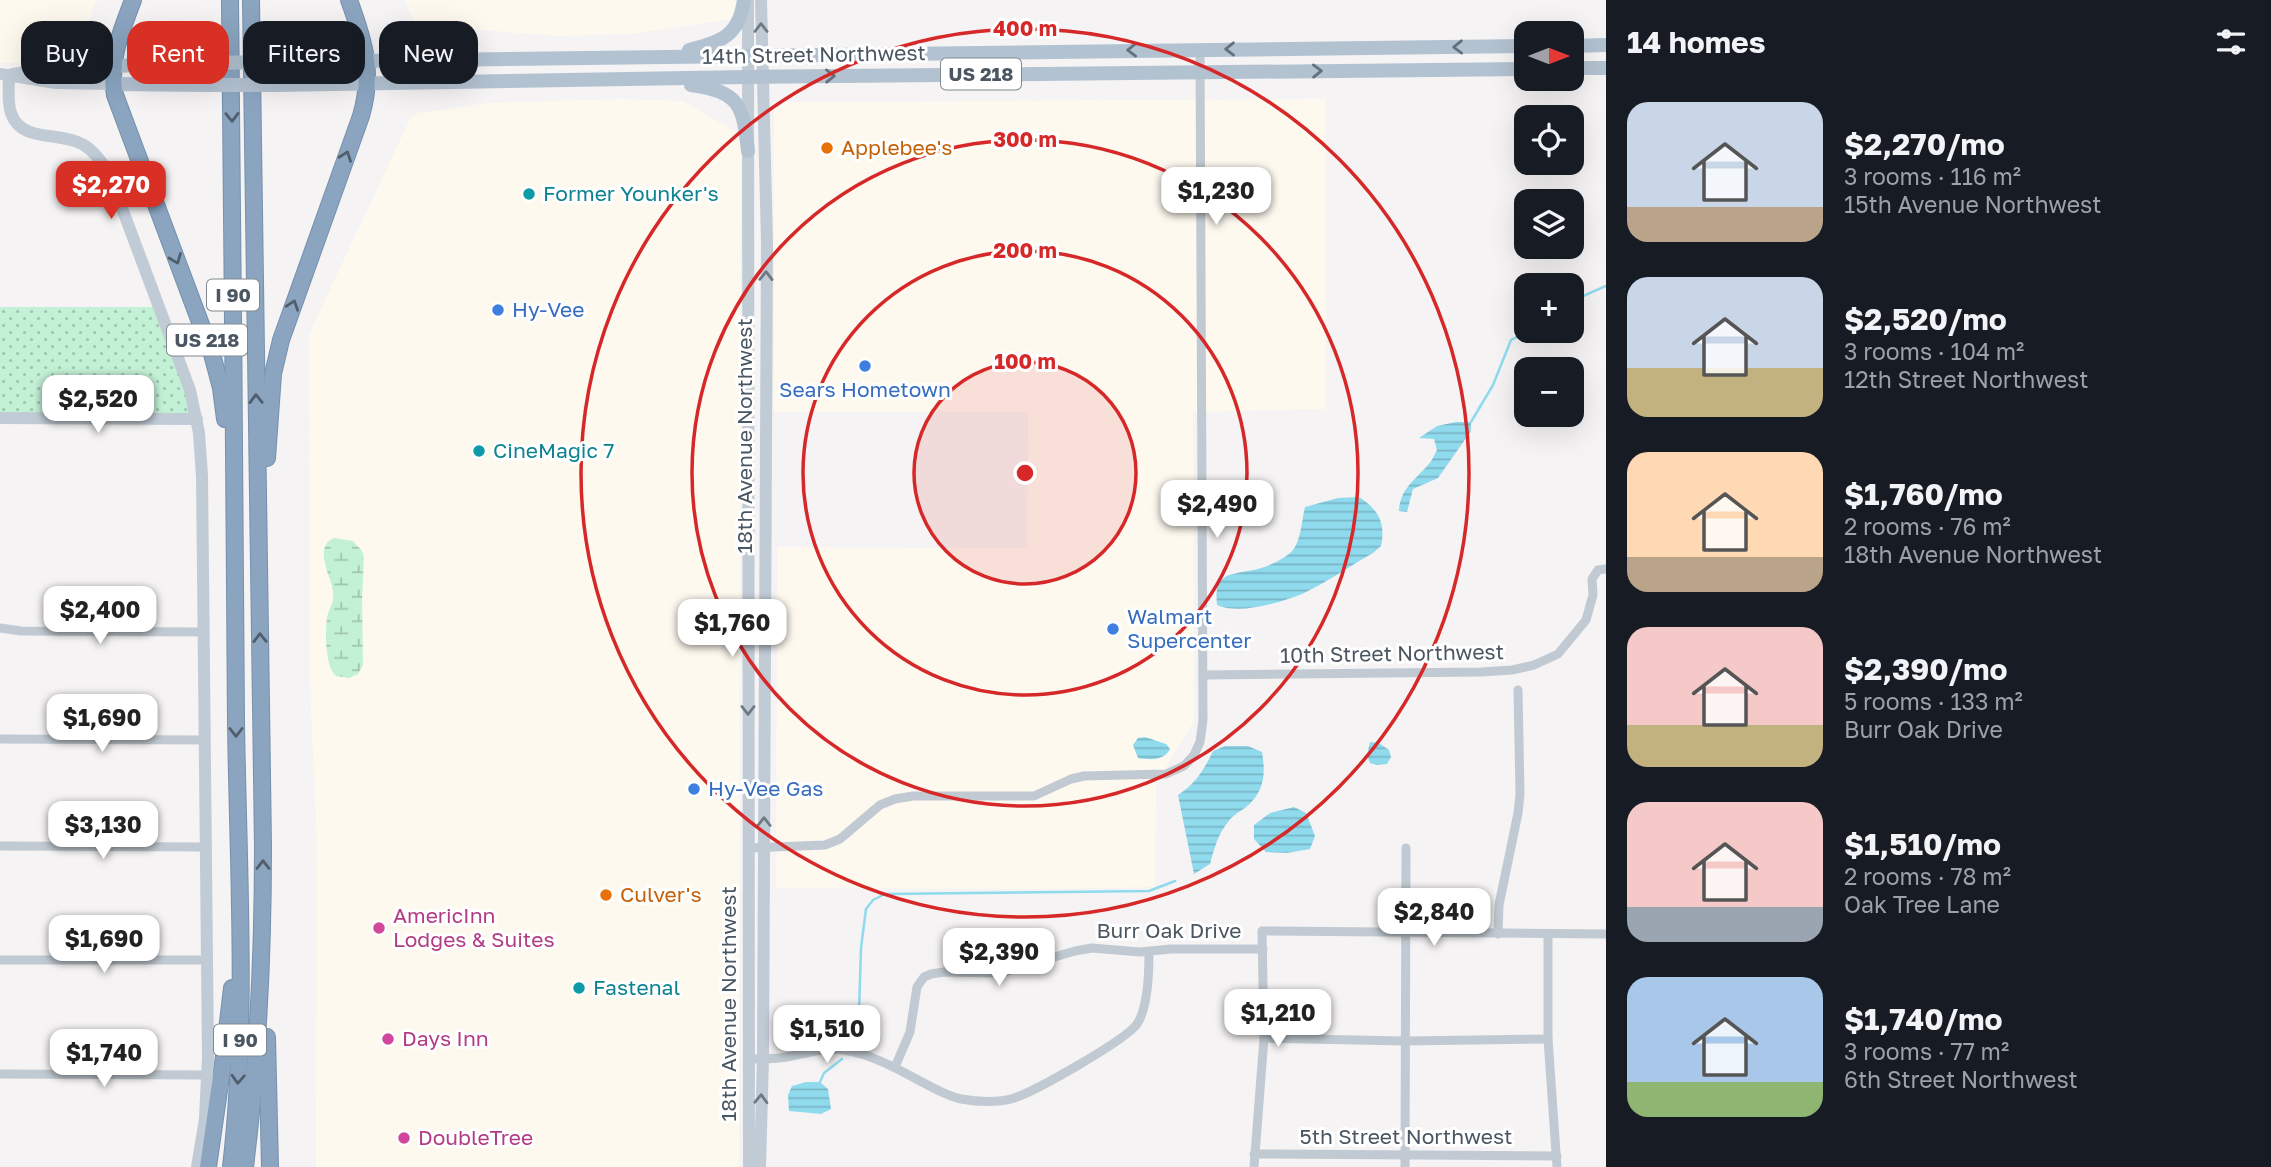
<!DOCTYPE html>
<html lang="en">
<head>
<meta charset="utf-8">
<style>
  body { margin:0; font-family:"Golos Text",sans-serif; background:#20242c; color:#f1f3f6; height:100vh; display:flex; flex-direction:column; font-size:26px; white-space:nowrap }
  * { box-sizing:border-box; margin:0 }
  p { font-size:23px; color:#9ea1a6 }
  .icon { flex:none; width:38px; height:38px; fill:none; stroke:currentColor; stroke-width:2; stroke-linecap:round; stroke-linejoin:round }
  .map { position:relative; flex:1; overflow:hidden }
  .details { display:flex; flex-direction:column; background:#171b24; width:665px }
  .details>* { flex:none }
  .hud { position:absolute; left:21px; top:21px; width:665px; height:63px; display:flex; gap:14px }
  .needle { width:46px; rotate:90deg }
  .buttons { position:absolute; left:1514px; top:21px; display:grid; gap:14px }
  .buttons a { display:grid; place-items:center; width:70px; height:70px; border-radius:14px; background:#171b24; box-shadow:0 7px 28px #0002; font-size:35px }
  .price { position:absolute; translate:-50% -60px; padding:0 16px; border-radius:14px; background:#fff; color:#222; font-size:23px; line-height:46px; filter:drop-shadow(0 2px 4px #0008) }
  .price::after { content:''; position:absolute; left:50%; top:42px; width:21px; height:16px; margin-left:-10px; background:inherit; clip-path:polygon(0 0,100% 0,50% 100%) }
  .price.active { background:#d93025; color:#fff }
  ul { padding:0; list-style:none }
  li { display:flex; align-items:center; gap:21px; height:175px; padding:0 21px }
  li span { display:grid; place-items:center; flex:none; width:196px; height:140px; border-radius:21px; color:#555 }
  li>.icon { margin-inline-start:auto }
  span .icon { width:84px; height:84px; fill:#fffc; stroke-width:1 }
  li b { font-size:30px }
  h2 { display:flex; justify-content:space-between; align-items:center; height:84px; padding:0 21px; font-size:30px }
  .pill { padding:0 24px; border-radius:21px; background:#171b24; box-shadow:0 7px 28px #0002; font-size:24px; line-height:63px }
  .pill.active { background:#d93025; color:#fff }
  main { display:flex; flex:1; min-height:0 }
  .map>svg:first-child { display:block }
</style>
</head>
<body>
<main>
<div class="map">
<svg width="1606" height="1167" viewBox="0 0 1606 1167">
  <defs>
    <pattern id="wetland-marsh" width="20" height="14" patternUnits="userSpaceOnUse" patternTransform="scale(1.75)"><rect width="20" height="14" fill="#c3f1d5"/><path d="M1 5h8M5 5V1M11 12h8M15 12V8" fill="none" stroke="#a0c6b0"/></pattern>
    <pattern id="park-dots" width="8" height="8" patternUnits="userSpaceOnUse" patternTransform="scale(1.75)"><rect width="8" height="8" fill="#c3f1d5"/><path d="M2 2h.1M6 6h.1" fill="none" stroke="#a0c6b0" stroke-width="1.8" stroke-linecap="round"/></pattern>
    <pattern id="water-rules" width="6" height="5" patternUnits="userSpaceOnUse" patternTransform="scale(1.75)"><rect width="6" height="5" fill="#90daee"/><path d="M0 2.5h6" fill="none" stroke="#78b4c4"/></pattern>
  </defs>
  <rect width="100%" height="100%" fill="#f5f3f3"/>
  <!-- commercial -->
  <g fill="#fdf9ef">
    <polygon points="0,0 97,0 75,62 1,63 0,86"/>
    <polygon points="404,0 736,0 733,19 631,34 557,36 416,25"/>
    <polygon points="623,99 683,101 741,135 739,1167 316,1167 317,841 310,686 309,334 410,119 417,113 486,103"/>
    <polygon points="1325,99 1326,409 1193,412 1194,721 1156,784 1155,887 1037,889 776,888 777,547 1027,548 1028,412 774,412 774,102"/>
  </g>
  <!-- wetland -->
  <path fill="url(#wetland-marsh)" d="M334,538L353,541L362,551L364,557L362,599L363,665L358,674L349,678L336,676C325,667 325,632 327,618C328,610 335,602 333,592C332,577 312,547 334,538Z"/>
  <!-- park -->
  <polygon fill="url(#park-dots)" points="0,307 160,307 197,419 0,418"/>
  <!-- water -->
  <g fill="url(#water-rules)">
    <path d="M1456,422H1471V431L1438,478L1413,489L1407,512L1399,511C1400,489 1415,480 1428,465C1432,461 1434,455 1437,450L1434,439L1419,438L1437,426Z"/>
    <path d="M1359,497C1378,509 1386,523 1381,546L1373,553C1350,566 1326,583 1302,594C1279,603 1239,615 1217,605C1214,577 1224,575 1248,571C1262,569 1283,561 1293,550C1301,540 1302,519 1305,507L1338,498Z"/>
    <path d="M1145,737L1166,744L1170,749C1164,761 1150,760 1138,758L1133,745L1138,738Z"/>
    <polygon points="1370,742 1379,743 1389,750 1391,757 1387,764 1377,765 1370,763 1367,755"/>
    <path d="M1225,746H1248L1262,752C1266,776 1264,792 1245,808C1239,812 1232,816 1228,822C1218,834 1214,849 1210,864L1194,874L1178,795C1196,783 1204,770 1213,751Z"/>
    <polygon points="1294,807 1306,813 1315,836 1310,849 1287,853 1266,852 1254,839 1254,825 1270,813"/>
    <polygon points="806,1082 820,1082 828,1089 831,1109 821,1114 789,1111 788,1095 792,1086"/>
  </g>
  <g fill="none" stroke-linecap="round" stroke-linejoin="round">
    <!-- stream -->
    <g stroke="#90daee" stroke-width="2.5">
      <polyline points="1572,301 1606,286"/>
      <polyline points="1471,422 1493,385 1511,340 1528,331"/>
      <polyline points="846,1043 848,1035 856,1033 859,1011 861,948 866,909 873,900 885,894 1149,891 1175,881"/>
      <polyline points="820,1082 824,1073 842,1059"/>
    </g>
    <!-- highway casing -->
    <g stroke="#7690ad" stroke-width="18">
      <g id="highway">
        <path d="M133,0C121,32 108,61 115,95L212,354L221,388L225,419"/>
        <path d="M230,0C233,241 234,481 236,722C238,870 248,1019 231,1167"/>
        <path d="M267,458L273,374L281,340L361,116C374,72 364,41 349,0"/>
        <polyline points="267,1037 270,1167"/>
        <polyline points="208,1167 224,1056 232,988"/>
        <path d="M245,1167C258,1061 263,954 263,847L251,0"/>
      </g>
    </g>
    <!-- street -->
    <g stroke="#c1cad2" stroke-width="9">
      <polyline points="0,628 21,631 204,632"/>
      <polyline points="1203,675 1481,672 1512,670 1534,665 1558,654 1586,620 1593,595 1592,579 1598,570 1606,569"/>
      <polyline points="0,739 205,740"/>
      <polyline points="0,846 207,847"/>
      <polyline points="748,848 825,845 840,839 880,805 895,799 913,796 1034,796 1071,779 1084,776 1166,774 1184,766 1194,755 1200,742 1203,720 1200,50"/>
      <polyline points="1498,934 1499,905 1518,813 1520,794 1518,690"/>
      <polyline points="1548,934 1548,1039 1557,1167"/>
      <polyline points="0,960 208,960"/>
      <polyline points="1264,1038 1404,1041 1548,1039"/>
      <path d="M749,1059C761,1059 774,1059 786,1057C805,1054 824,1047 844,1050C871,1054 898,1069 922,1082C935,1089 947,1096 961,1099C977,1102 999,1103 1014,1098C1034,1092 1126,1040 1137,1024C1148,1008 1149,971 1149,952"/>
      <polyline points="895,1067 910,1032 917,987 924,977 931,974 944,972 1000,973 1075,951 1092,948 1140,952 1171,949 1263,949"/>
      <polyline points="0,1074 208,1075"/>
      <polyline points="1254,1154 1557,1156"/>
      <polyline points="1254,1167 1264,1038 1262,931 1606,934"/>
      <polyline points="1405,1167 1406,848"/>
    </g>
    <!-- secondary -->
    <g stroke="#c1cbd6" stroke-width="12">
      <polyline points="748,2 749,1167"/>
      <polyline points="0,74 56,83 112,84"/>
      <polyline points="13,74 37,70 112,66"/>
      <path d="M9,75C9,87 7,101 11,113C21,143 59,131 82,144C95,151 103,163 110,176L190,390L199,433L202,476L208,1057L205,1119L197,1167"/>
      <polyline points="0,418 197,419"/>
      <polyline points="760,1167 763,1059 767,243 761,0"/>
    </g>
    <!-- primary -->
    <g stroke="#b3c2d1" stroke-width="14">
      <polyline points="1572,46 1606,45"/>
      <path d="M689,50C721,42 739,36 744,0"/>
      <polyline points="276,62 1526,46"/>
      <polyline points="112,66 207,63"/>
      <polyline points="1572,68 1606,68"/>
      <polyline points="112,84 207,85"/>
      <polyline points="276,85 747,77 1526,69"/>
      <path d="M691,85C740,92 743,105 748,151"/>
    </g>
    <!-- highway -->
    <use href="#highway" stroke="#8ba5c1" stroke-width="16"/>
    <!-- primary-bridge -->
    <g stroke="#b3c2d1" stroke-width="14">
      <polyline points="207,63 276,62"/>
      <polyline points="207,85 276,85"/>
    </g>
  </g>
  <!-- one-way arrows -->
  <defs><path id="oneway-chevron" d="M-2-3.5L2.5 0L-2 3.5" fill="none" stroke-width="1.6" stroke-linecap="round" stroke-linejoin="round" transform="scale(1.75)"/></defs>
  <g stroke="#6e7984">
    <use href="#oneway-chevron" transform="translate(761 28) rotate(-90)"/>
    <use href="#oneway-chevron" transform="translate(766 276) rotate(-89)"/>
    <use href="#oneway-chevron" transform="translate(748 710) rotate(90)"/>
    <use href="#oneway-chevron" transform="translate(764 822) rotate(-90)"/>
    <use href="#oneway-chevron" transform="translate(761 1099) rotate(-88)"/>
  </g>
  <g stroke="#64717d">
    <use href="#oneway-chevron" transform="translate(1458 47) rotate(179)"/>
    <use href="#oneway-chevron" transform="translate(1230 49) rotate(179)"/>
    <use href="#oneway-chevron" transform="translate(1132 50) rotate(179)"/>
    <use href="#oneway-chevron" transform="translate(1317 71) rotate(-1)"/>
    <use href="#oneway-chevron" transform="translate(830 76) rotate(-1)"/>
  </g>
  <g stroke="#505e6b">
    <use href="#oneway-chevron" transform="translate(232 117) rotate(89)"/>
    <use href="#oneway-chevron" transform="translate(346 156) rotate(-70)"/>
    <use href="#oneway-chevron" transform="translate(176 259) rotate(69)"/>
    <use href="#oneway-chevron" transform="translate(293 305) rotate(-71)"/>
    <use href="#oneway-chevron" transform="translate(256 399) rotate(-91)"/>
    <use href="#oneway-chevron" transform="translate(260 638) rotate(-91)"/>
    <use href="#oneway-chevron" transform="translate(236 732) rotate(90)"/>
    <use href="#oneway-chevron" transform="translate(263 865) rotate(-90)"/>
    <use href="#oneway-chevron" transform="translate(238 1079) rotate(93)"/>
  </g>
  <!-- distance rings -->
  <circle cx="1025" cy="473" r="111" fill="#d62828" fill-opacity=".12"/>
  <g fill="none" stroke="#d62828" stroke-width="3.5">
    <circle cx="1025" cy="473" r="111"/>
    <circle cx="1025" cy="473" r="222"/>
    <circle cx="1025" cy="473" r="333"/>
    <circle cx="1025" cy="473" r="444"/>
  </g>
  <!-- markers -->
  <g fill="#e8710a" stroke="#fff" stroke-width="2.5">
    <circle cx="827" cy="148" r="7"/>
    <circle cx="606" cy="895" r="7"/>
  </g>
  <g fill="#0f9aa8" stroke="#fff" stroke-width="2.5">
    <circle cx="529" cy="194" r="7"/>
    <circle cx="479" cy="451" r="7"/>
    <circle cx="579" cy="988" r="7"/>
  </g>
  <g fill="#3f7fe0" stroke="#fff" stroke-width="2.5">
    <circle cx="498" cy="310" r="7"/>
    <circle cx="865" cy="366" r="7"/>
    <circle cx="1113" cy="629" r="7"/>
    <circle cx="694" cy="789" r="7"/>
  </g>
  <g fill="#d1479c" stroke="#fff" stroke-width="2.5">
    <circle cx="379" cy="928" r="7"/>
    <circle cx="388" cy="1039" r="7"/>
    <circle cx="404" cy="1138" r="7"/>
  </g>
  <g text-anchor="middle" stroke-width="6" stroke-linejoin="round" paint-order="stroke">
    <!-- shield labels -->
    <g fill="#fff" stroke="#808990" stroke-width="2">
      <rect x="941" y="58.5" width="80" height="31" rx="5"/>
      <rect x="207" y="279.5" width="52" height="31" rx="5"/>
      <rect x="167" y="324.5" width="80" height="31" rx="5"/>
      <rect x="214" y="1024.5" width="52" height="31" rx="5"/>
    </g>
    <g font-size="19" font-weight="bold" fill="#4a5661">
      <text x="981" y="81">US 218</text>
      <text x="233" y="302">I 90</text>
      <text x="207" y="347">US 218</text>
      <text x="240" y="1047">I 90</text>
    </g>
    <!-- street labels -->
    <g font-size="21" fill="#4a5661" stroke="#fff">
      <text transform="translate(814 55) rotate(-1)" y="7">14th Street Northwest</text>
      <text transform="translate(745 436) rotate(-90)" y="7">18th Avenue Northwest</text>
      <text transform="translate(1392 654) rotate(-1)" y="7">10th Street Northwest</text>
      <text x="1169" y="938">Burr Oak Drive</text>
      <text transform="translate(729 1004) rotate(-90)" y="7">18th Avenue Northwest</text>
      <text x="1406" y="1144">5th Street Northwest</text>
    </g>
    <!-- food labels -->
    <g font-size="21" fill="#c56008" stroke="#fff" text-anchor="start">
      <text x="841" y="155">Applebee's</text>
      <text x="620" y="902">Culver's</text>
    </g>
    <!-- culture labels -->
    <g font-size="21" fill="#0d838f" stroke="#fff" text-anchor="start">
      <text x="543" y="201">Former Younker's</text>
      <text x="493" y="458">CineMagic 7</text>
      <text x="593" y="995">Fastenal</text>
    </g>
    <!-- shop labels -->
    <g font-size="21" fill="#366cbe" stroke="#fff" text-anchor="start">
      <text x="512" y="317">Hy-Vee</text>
      <text x="865" y="397" text-anchor="middle">Sears Hometown</text>
      <text x="1127" y="624">Walmart<tspan x="1127" dy="24">Supercenter</tspan></text>
      <text x="708" y="796">Hy-Vee Gas</text>
    </g>
    <!-- hotel labels -->
    <g font-size="21" fill="#b23c85" stroke="#fff" text-anchor="start">
      <text x="393" y="923">AmericInn<tspan x="393" dy="24">Lodges &amp; Suites</tspan></text>
      <text x="402" y="1046">Days Inn</text>
      <text x="418" y="1145">DoubleTree</text>
    </g>
  </g>
  <circle cx="1025" cy="473" r="10" fill="#d62828" stroke="#fff" stroke-width="3.5"/>
  <g font-size="21" text-anchor="middle" font-weight="bold" fill="#d62828" stroke="#fff" stroke-width="6" stroke-linejoin="round" paint-order="stroke">
    <text x="1025" y="36">400 m</text>
    <text x="1025" y="147">300 m</text>
    <text x="1025" y="258">200 m</text>
    <text x="1025" y="369">100 m</text>
  </g>
</svg>
<div class="buttons">
<a><svg class="needle" viewBox="-14 -14 28 28"><path d="M0-13l5 13h-10z" fill="#e53935"/><path d="M0 13l5-13h-10z" fill="#9ea1a6"/></svg></a>
<a><svg class="icon" aria-label="locate" viewBox="0 0 24 24"><circle cx="12" cy="12" r="6"/><path d="M12 2v4M12 18v4M2 12h4M18 12h4"/></svg></a>
<a><svg class="icon" aria-label="layers" viewBox="0 0 24 24"><path d="M12 4l9 5-9 5-9-5zM3 14l9 5 9-5"/></svg></a>
<a>+</a>
<a>−</a>
</div>
<b class="price active" style="left:111px;top:221px">$2,270</b>
<b class="price" style="left:1216px;top:227px">$1,230</b>
<b class="price" style="left:98px;top:435px">$2,520</b>
<b class="price" style="left:1217px;top:540px">$2,490</b>
<b class="price" style="left:100px;top:646px">$2,400</b>
<b class="price" style="left:732px;top:659px">$1,760</b>
<b class="price" style="left:102px;top:754px">$1,690</b>
<b class="price" style="left:103px;top:861px">$3,130</b>
<b class="price" style="left:1434px;top:948px">$2,840</b>
<b class="price" style="left:104px;top:975px">$1,690</b>
<b class="price" style="left:999px;top:988px">$2,390</b>
<b class="price" style="left:1278px;top:1049px">$1,210</b>
<b class="price" style="left:827px;top:1065px">$1,510</b>
<b class="price" style="left:104px;top:1089px">$1,740</b>
<div class="hud">
<a class="pill">Buy</a>
<a class="pill active">Rent</a>
<a class="pill">Filters</a>
<a class="pill">New</a>
</div>
</div>
<section class="details">
<h2>14 homes<svg class="icon" aria-label="filters" viewBox="0 0 24 24"><path d="M4 7h16M4 17h16"/><circle cx="9" cy="7" r="2"/><circle cx="15" cy="17" r="2"/></svg></h2>
<ul>
<li><span style="background:linear-gradient(#c9d6e8 75%,#b9a48a 0)"><svg class="icon" aria-label="home" viewBox="0 0 24 24"><path d="M3 11l9-7 9 7M6 9v11h12V9"/></svg></span><div><b>$2,270/mo</b><p>3 rooms · 116 m²</p><p>15th Avenue Northwest</p></div></li>
<li><span style="background:linear-gradient(#c9d6e8 65%,#c2b280 0)"><svg class="icon" aria-label="home" viewBox="0 0 24 24"><path d="M3 11l9-7 9 7M6 9v11h12V9"/></svg></span><div><b>$2,520/mo</b><p>3 rooms · 104 m²</p><p>12th Street Northwest</p></div></li>
<li><span style="background:linear-gradient(#ffd9b3 75%,#b9a48a 0)"><svg class="icon" aria-label="home" viewBox="0 0 24 24"><path d="M3 11l9-7 9 7M6 9v11h12V9"/></svg></span><div><b>$1,760/mo</b><p>2 rooms · 76 m²</p><p>18th Avenue Northwest</p></div></li>
<li><span style="background:linear-gradient(#f6c9c9 70%,#c2b280 0)"><svg class="icon" aria-label="home" viewBox="0 0 24 24"><path d="M3 11l9-7 9 7M6 9v11h12V9"/></svg></span><div><b>$2,390/mo</b><p>5 rooms · 133 m²</p><p>Burr Oak Drive</p></div></li>
<li><span style="background:linear-gradient(#f6c9c9 75%,#9aa5b1 0)"><svg class="icon" aria-label="home" viewBox="0 0 24 24"><path d="M3 11l9-7 9 7M6 9v11h12V9"/></svg></span><div><b>$1,510/mo</b><p>2 rooms · 78 m²</p><p>Oak Tree Lane</p></div></li>
<li><span style="background:linear-gradient(#a9c7e8 75%,#8fb573 0)"><svg class="icon" aria-label="home" viewBox="0 0 24 24"><path d="M3 11l9-7 9 7M6 9v11h12V9"/></svg></span><div><b>$1,740/mo</b><p>3 rooms · 77 m²</p><p>6th Street Northwest</p></div></li>
</ul>
</section>
</main>
</body>
</html>
